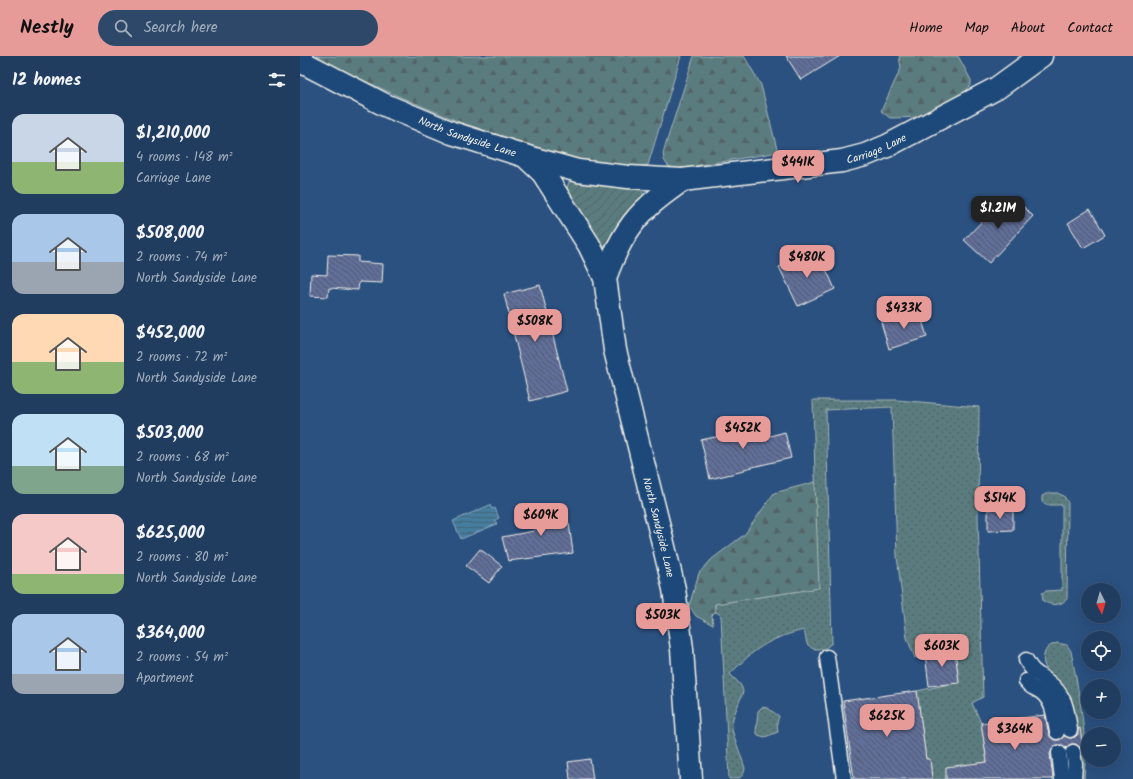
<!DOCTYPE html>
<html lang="en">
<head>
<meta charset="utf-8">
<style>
  body { margin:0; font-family:Kalam,sans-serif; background:#2d4869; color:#f1f3f6; height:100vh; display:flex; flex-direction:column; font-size:15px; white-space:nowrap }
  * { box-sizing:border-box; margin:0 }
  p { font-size:13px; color:#a2aebd }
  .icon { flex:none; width:22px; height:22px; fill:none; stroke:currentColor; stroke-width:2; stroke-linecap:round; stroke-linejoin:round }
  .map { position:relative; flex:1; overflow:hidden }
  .details { display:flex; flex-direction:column; background:#203d60; width:300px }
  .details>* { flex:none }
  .needle { width:26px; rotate:175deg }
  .controls { position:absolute; left:781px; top:527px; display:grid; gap:8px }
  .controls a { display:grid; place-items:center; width:40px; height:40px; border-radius:50%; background:#203d60; box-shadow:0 4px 16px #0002,0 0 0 1px #3d5675; font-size:20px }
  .price { position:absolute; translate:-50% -34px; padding:0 9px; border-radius:8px; background:#e69b98; color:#111; font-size:13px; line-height:26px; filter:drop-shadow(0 1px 2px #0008) }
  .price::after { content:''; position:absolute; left:50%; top:24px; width:12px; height:9px; margin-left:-6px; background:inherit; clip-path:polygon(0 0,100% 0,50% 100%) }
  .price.current { background:#222; color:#fff }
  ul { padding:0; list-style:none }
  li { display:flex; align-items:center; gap:12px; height:100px; padding:0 12px }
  li span { display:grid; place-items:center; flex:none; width:112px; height:80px; border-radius:12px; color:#555 }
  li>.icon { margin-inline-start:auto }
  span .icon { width:48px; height:48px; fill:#fffc; stroke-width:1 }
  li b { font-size:17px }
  h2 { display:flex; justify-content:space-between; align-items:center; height:48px; padding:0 12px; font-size:17px }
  header { display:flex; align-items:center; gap:24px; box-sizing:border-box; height:56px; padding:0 20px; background:#e69b98; color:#111 }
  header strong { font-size:19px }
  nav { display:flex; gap:22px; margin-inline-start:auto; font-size:14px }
  .search { width:280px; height:36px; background:#2d4869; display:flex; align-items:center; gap:10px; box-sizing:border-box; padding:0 14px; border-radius:22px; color:#a2aebd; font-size:15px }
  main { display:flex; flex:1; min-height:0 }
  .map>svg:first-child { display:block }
</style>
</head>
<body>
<header>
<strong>Nestly</strong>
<div class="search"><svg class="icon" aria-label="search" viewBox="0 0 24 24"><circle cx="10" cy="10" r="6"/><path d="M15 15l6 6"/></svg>Search here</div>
<nav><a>Home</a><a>Map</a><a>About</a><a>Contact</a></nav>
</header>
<main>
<section class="details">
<h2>12 homes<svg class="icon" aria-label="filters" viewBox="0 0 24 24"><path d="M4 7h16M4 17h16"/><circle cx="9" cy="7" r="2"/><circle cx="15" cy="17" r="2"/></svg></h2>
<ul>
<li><span style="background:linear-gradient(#c9d6e8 60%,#8fb573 0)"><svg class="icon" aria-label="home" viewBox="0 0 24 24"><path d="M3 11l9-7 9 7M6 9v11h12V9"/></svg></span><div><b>$1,210,000</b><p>4 rooms · 148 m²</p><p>Carriage Lane</p></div></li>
<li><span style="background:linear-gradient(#a9c7e8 60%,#9aa5b1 0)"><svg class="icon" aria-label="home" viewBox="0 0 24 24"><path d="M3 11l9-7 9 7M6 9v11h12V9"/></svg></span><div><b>$508,000</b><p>2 rooms · 74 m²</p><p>North Sandyside Lane</p></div></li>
<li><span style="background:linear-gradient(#ffd9b3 60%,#8fb573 0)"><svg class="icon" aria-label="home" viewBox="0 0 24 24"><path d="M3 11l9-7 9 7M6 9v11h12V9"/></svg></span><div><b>$452,000</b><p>2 rooms · 72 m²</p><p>North Sandyside Lane</p></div></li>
<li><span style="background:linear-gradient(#bfe0f5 65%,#7fa58c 0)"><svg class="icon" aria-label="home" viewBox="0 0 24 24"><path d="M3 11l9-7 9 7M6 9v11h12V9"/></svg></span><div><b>$503,000</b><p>2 rooms · 68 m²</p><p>North Sandyside Lane</p></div></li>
<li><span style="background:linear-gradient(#f6c9c9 75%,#8fb573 0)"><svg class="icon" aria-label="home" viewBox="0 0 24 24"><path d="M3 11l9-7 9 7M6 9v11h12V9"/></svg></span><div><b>$625,000</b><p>2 rooms · 80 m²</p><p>North Sandyside Lane</p></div></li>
<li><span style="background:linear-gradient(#a9c7e8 75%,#9aa5b1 0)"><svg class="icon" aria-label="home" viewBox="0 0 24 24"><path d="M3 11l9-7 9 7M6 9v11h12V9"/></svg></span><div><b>$364,000</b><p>2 rooms · 54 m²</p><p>Apartment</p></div></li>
</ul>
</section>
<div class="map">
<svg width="833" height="723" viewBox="0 0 833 723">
  <defs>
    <pattern id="grass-dots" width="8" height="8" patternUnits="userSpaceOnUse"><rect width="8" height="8" fill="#5a7b7f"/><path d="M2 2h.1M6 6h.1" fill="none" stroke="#526465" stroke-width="1.8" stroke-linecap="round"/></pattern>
    <pattern id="forest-firs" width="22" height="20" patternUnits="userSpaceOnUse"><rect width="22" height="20" fill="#5a7b7f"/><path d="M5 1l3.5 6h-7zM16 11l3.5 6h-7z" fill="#526465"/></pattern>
    <pattern id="garden-furrows" width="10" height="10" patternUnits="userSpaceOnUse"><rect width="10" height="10" fill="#5a7b7f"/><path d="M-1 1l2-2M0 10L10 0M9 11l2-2" fill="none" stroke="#526465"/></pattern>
    <pattern id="water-rules" width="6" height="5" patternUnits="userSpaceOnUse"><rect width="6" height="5" fill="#447d9f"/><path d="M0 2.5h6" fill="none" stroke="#466577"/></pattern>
    <pattern id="building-back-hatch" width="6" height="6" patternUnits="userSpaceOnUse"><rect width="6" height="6" fill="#606e99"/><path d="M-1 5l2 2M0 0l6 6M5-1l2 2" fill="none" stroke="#53596b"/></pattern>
  </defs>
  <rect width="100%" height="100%" fill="#2b5180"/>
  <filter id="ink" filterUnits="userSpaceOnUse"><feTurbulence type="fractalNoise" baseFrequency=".025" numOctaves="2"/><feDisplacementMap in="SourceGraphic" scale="8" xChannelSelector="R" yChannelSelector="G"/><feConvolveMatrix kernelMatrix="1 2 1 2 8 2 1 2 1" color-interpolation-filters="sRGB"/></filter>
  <g filter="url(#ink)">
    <!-- grass -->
    <g fill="url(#grass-dots)" stroke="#a7b6b4">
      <path d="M513,344H597L679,351L678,461L683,641L672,647L681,667L687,706L678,707L680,723H632L630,703H626L617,635L659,626L655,595L625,598L615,602L607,582L597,500L592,351L526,354L532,587L524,593H513L507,588L504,574C467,583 456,592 430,618C435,624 442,627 443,636L433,662L432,674L445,712C444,722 438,723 429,723L421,560L418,557L415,556V548L518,532Z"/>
      <path d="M748,437H757L764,440L768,447L767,543C760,550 752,550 743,545L742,537L746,535L762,534V449H747L742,446V440Z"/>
      <path d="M757,587L767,589L771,595C779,638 788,680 784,723H780L781,703L780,695L783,694L780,673H777C775,661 774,648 767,637C760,623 737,614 745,596C747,591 751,589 757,587Z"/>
      <polygon points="462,651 467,652 479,660 477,667 478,676 465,681 458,679 456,675 458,655"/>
    </g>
    <!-- forest -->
    <g fill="url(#forest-firs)" stroke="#a7b6b4">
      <polygon points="9,0 381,0 348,109 333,111 273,103 162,67 98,40"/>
      <polygon points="394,0 444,0 461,29 477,93 473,97 378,113 368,110 364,104 363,97"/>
      <polygon points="599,0 658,0 671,24 671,29 666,35 624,61 590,62 581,55 601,12"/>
      <polygon points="515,426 519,532 415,548 415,556 412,559 413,569 396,560 389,550 399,517 412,503 445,478 474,437"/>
    </g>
    <!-- garden -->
    <path fill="url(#garden-furrows)" stroke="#a7b6b4" d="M271,124H281L343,133V141L309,188L306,190L298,189L268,136C267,131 267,128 271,124Z"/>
    <!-- water -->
    <polygon fill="url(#water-rules)" stroke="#8aabbc" points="190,449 192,453 195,452 199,462 195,464 197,468 161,483 153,465"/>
    <!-- building -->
    <g fill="url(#building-back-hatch)" stroke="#f4f1e8">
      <polygon points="486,0 540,0 501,24"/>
      <polygon points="714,141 733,160 689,207 664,184 691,156 695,160"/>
      <polygon points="790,153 805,179 783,192 768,167"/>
      <polygon points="513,196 521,213 525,211 535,233 498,250 479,211"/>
      <polygon points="28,199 58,200 58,206 83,208 82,227 59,226 58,234 29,232 28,241 10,240 11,218 27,219"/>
      <polygon points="240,229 267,335 230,345 204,238"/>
      <polygon points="619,254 627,281 589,293 581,266"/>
      <polygon points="454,361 459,383 485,376 491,402 444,413 444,415 410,423 401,384 434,377 431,367"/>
      <polygon points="259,448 263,468 269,467 273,497 208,505 202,481 234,475 230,454"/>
      <polygon points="713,452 713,474 688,475 688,453"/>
      <polygon points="180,493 202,510 189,527 166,510"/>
      <polygon points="655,595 659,627 629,630 625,598"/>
      <polygon points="617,635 626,703 630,703 632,723 554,723 543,645"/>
      <polygon points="745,659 749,678 754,684 759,684 764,680 771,682 775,681 778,678 778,673 780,672 783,694 776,688 771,688 766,692 763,689 758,689 754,690 750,698 753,723 646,723 646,711 687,706 681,667"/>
      <polygon points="290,703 293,723 270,723 268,706"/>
    </g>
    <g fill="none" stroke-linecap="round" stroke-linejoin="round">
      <!-- service casing -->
      <g stroke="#f4f1e8" stroke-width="17">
        <g id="service">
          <polyline points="527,601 544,723"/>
          <path d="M726,604C732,616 737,617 746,624C765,638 767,652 770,674"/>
          <path d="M726,625C729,631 735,632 741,636C754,646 754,661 757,676"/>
          <polyline points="773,696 775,708 774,723"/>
          <polyline points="759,697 762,723"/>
        </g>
      </g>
      <!-- minor casing -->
      <g stroke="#f4f1e8" stroke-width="25">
        <g id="minor">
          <path id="s1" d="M0,5L85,49L152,77L225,100L243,117L289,189L305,222L315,294L365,495L374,533L382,593L391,723"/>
          <path id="s2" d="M228,101L278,115L328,121L382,124L542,105L565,99L587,90L697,32L741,0"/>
          <path d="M305,222C314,197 327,169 348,151C358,141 371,133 382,124"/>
        </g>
      </g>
      <!-- service -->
      <use href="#service" stroke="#1f4a7a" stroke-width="14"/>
      <!-- minor -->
      <use href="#minor" stroke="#1f4a7a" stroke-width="22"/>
    </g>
  </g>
  <g text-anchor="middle" stroke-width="3" stroke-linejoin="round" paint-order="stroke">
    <!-- street labels -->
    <g font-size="11" fill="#f4f1e8" stroke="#1f4a7a">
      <text dy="4" stroke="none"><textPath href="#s1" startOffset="184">North Sandyside Lane</textPath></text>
      <text dy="4" stroke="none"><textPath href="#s2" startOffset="354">Carriage Lane</textPath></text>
      <text dy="4" stroke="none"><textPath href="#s1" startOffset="647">North Sandyside Lane</textPath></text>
    </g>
  </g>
</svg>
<div class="controls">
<a><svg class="needle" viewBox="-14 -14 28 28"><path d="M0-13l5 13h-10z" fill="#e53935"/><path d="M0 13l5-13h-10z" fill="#a2aebd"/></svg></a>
<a><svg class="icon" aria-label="locate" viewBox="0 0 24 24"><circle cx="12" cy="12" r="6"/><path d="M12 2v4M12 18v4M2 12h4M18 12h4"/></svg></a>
<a>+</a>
<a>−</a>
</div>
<b class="price" style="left:498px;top:128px">$441K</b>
<b class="price current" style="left:698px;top:174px">$1.21M</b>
<b class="price" style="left:507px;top:223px">$480K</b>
<b class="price" style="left:604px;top:274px">$433K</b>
<b class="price" style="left:235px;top:287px">$508K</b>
<b class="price" style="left:443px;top:394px">$452K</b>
<b class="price" style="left:700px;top:464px">$514K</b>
<b class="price" style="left:241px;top:481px">$609K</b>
<b class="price" style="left:363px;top:581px">$503K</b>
<b class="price" style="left:642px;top:612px">$603K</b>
<b class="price" style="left:587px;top:682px">$625K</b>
<b class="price" style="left:715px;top:695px">$364K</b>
</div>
</main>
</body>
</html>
